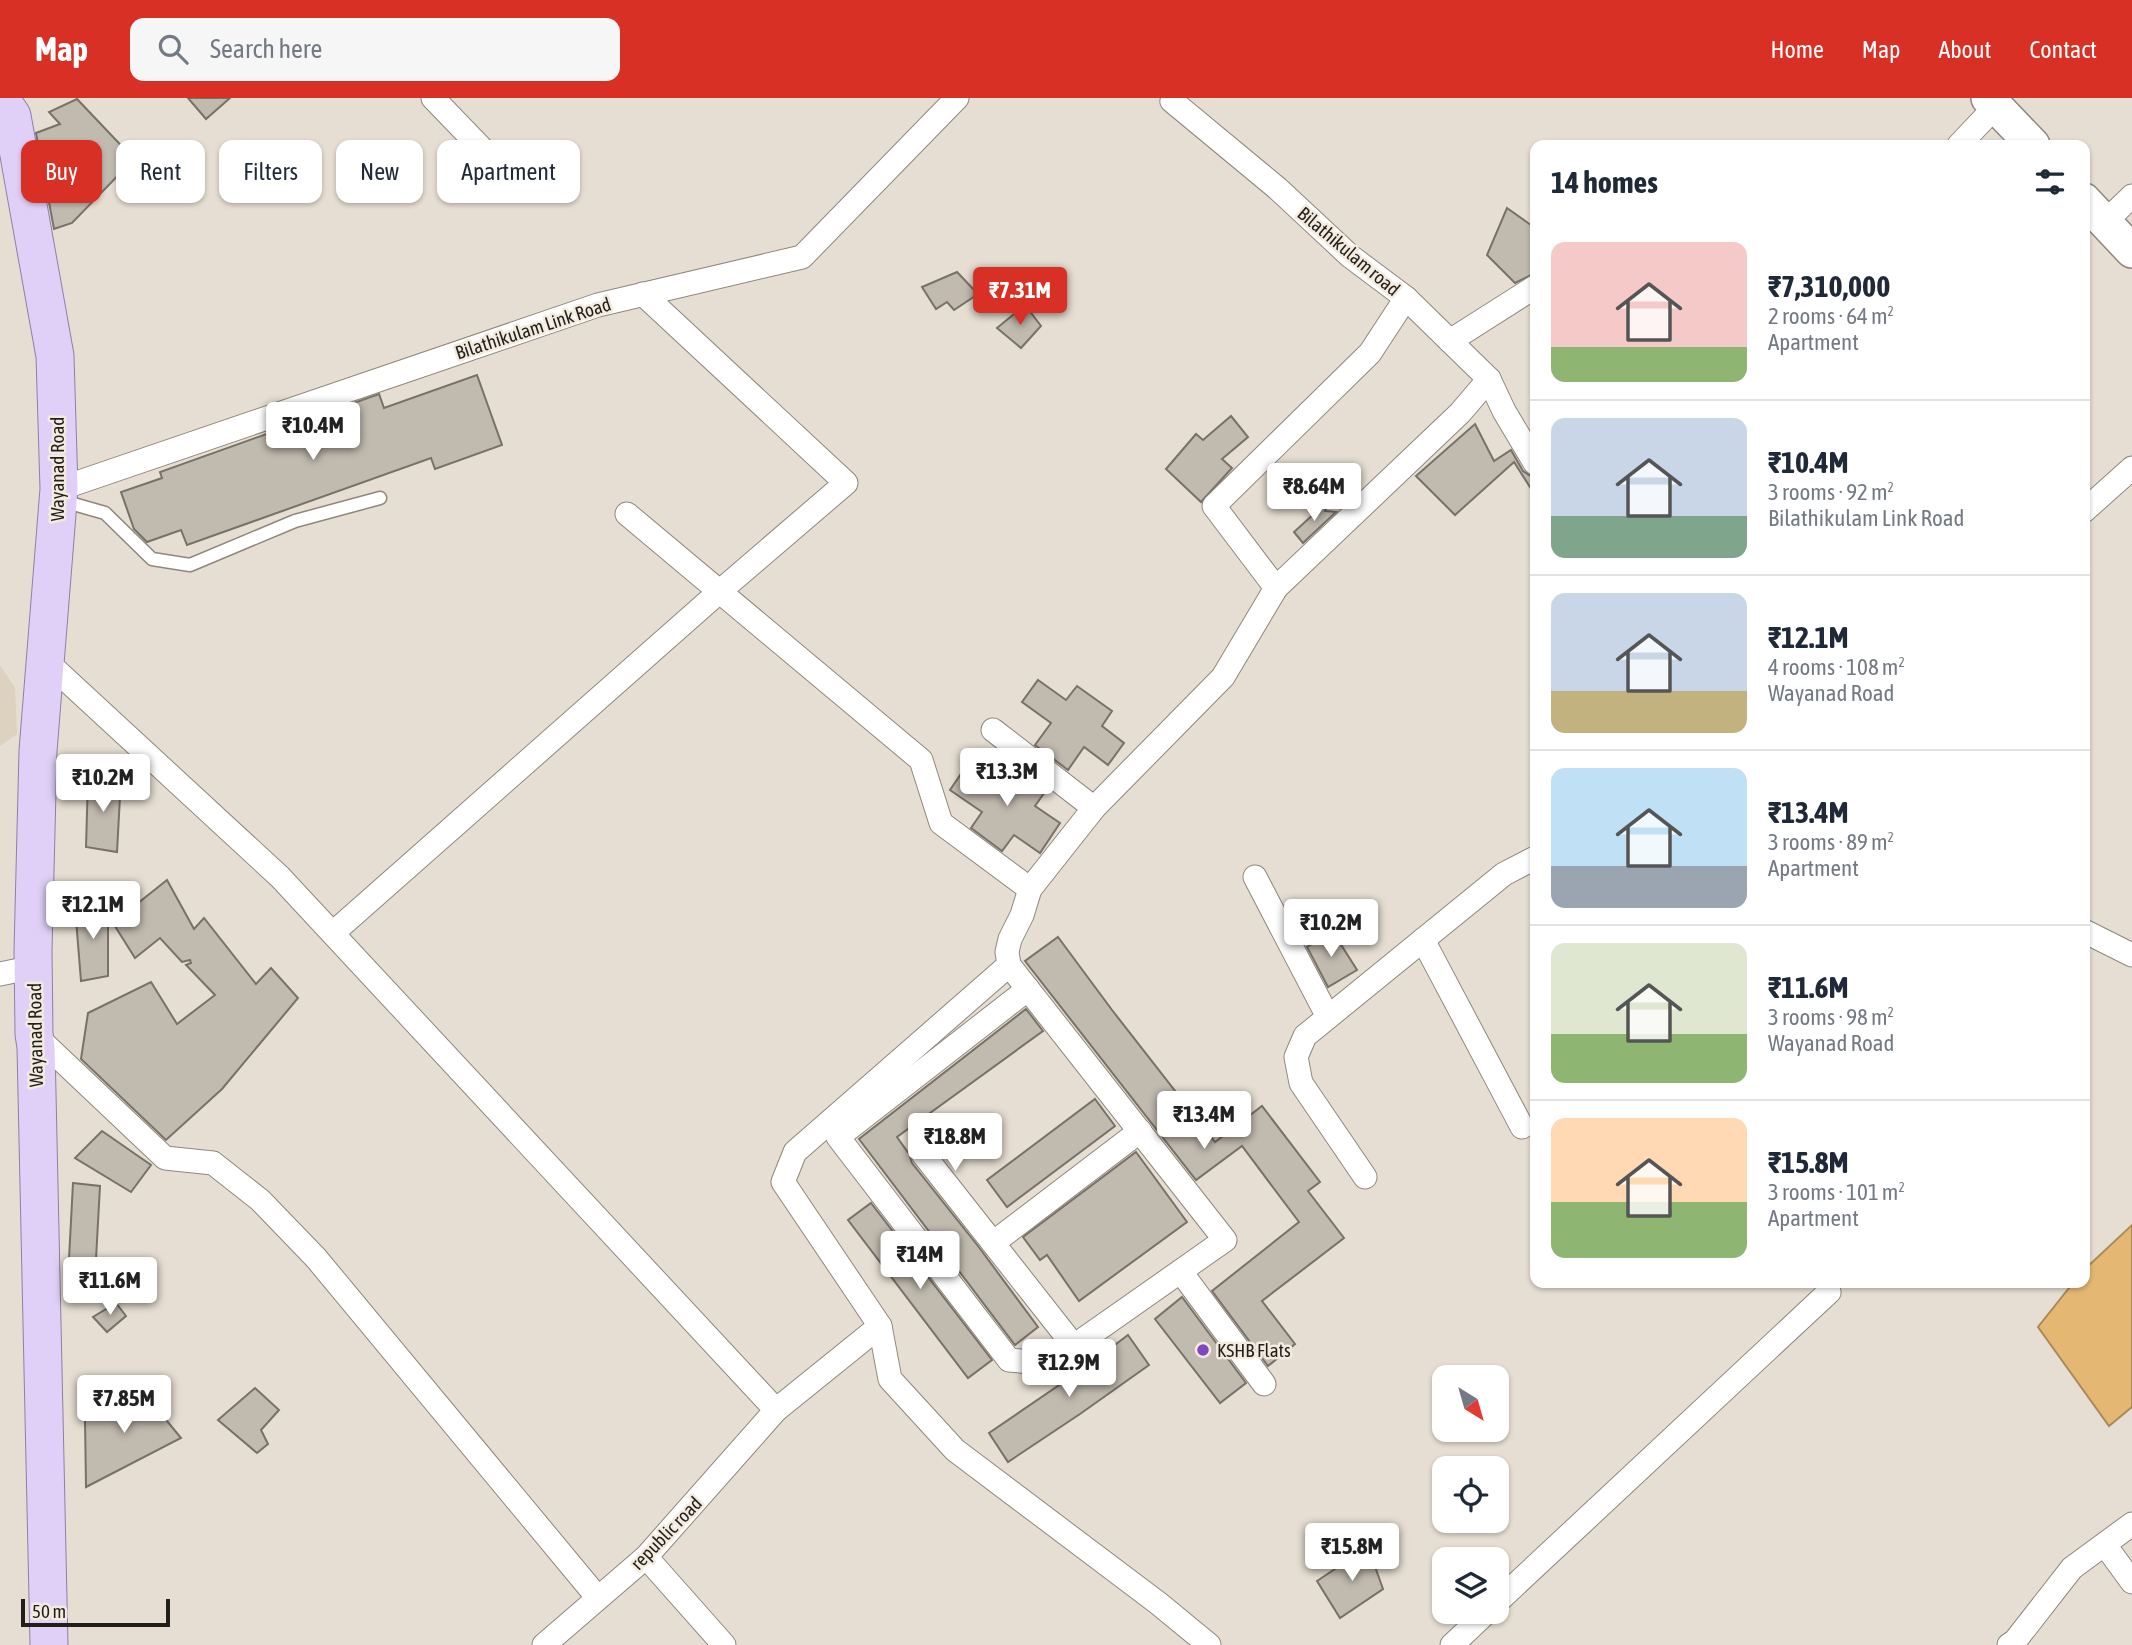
<!DOCTYPE html>
<html lang="en">
<head>
<meta charset="utf-8">
<style>
  body { margin:0; font-family:"Asap Condensed",sans-serif; background:#f6f6f7; color:#1f2937; height:100vh; display:flex; flex-direction:column; font-size:26px; white-space:nowrap }
  * { box-sizing:border-box; margin:0 }
  p { font-size:23px; color:#747a83 }
  .icon { flex:none; width:38px; height:38px; fill:none; stroke:currentColor; stroke-width:2; stroke-linecap:round; stroke-linejoin:round }
  .map { position:relative; flex:1; overflow:hidden }
  .details { position:absolute; left:1530px; top:42px; width:560px; height:1148px; display:flex; flex-direction:column; background:#fff; border-radius:14px; box-shadow:0 2px 5px #0004 }
  .details>* { flex:none }
  .banner { position:absolute; left:21px; top:42px; width:665px; height:63px; display:flex; gap:14px }
  .needle { width:46px; rotate:143deg }
  .fabs { position:absolute; left:1432px; top:1267px; display:grid; gap:14px }
  .fabs a { display:grid; place-items:center; width:77px; height:77px; border-radius:14px; background:#fff; box-shadow:0 2px 5px #0004; font-size:35px }
  .scale { position:absolute; left:21px; bottom:18px; width:149px; box-sizing:border-box; padding-left:7px; border:4px solid #221f1b; border-top:0; font-size:19px; line-height:24px; white-space:nowrap; color:#221f1b; -webkit-text-stroke:5px #f3ebdf; paint-order:stroke }
  .price { position:absolute; translate:-50% -60px; padding:0 16px; border-radius:7px; background:#fff; color:#222; font-size:23px; line-height:46px; filter:drop-shadow(0 2px 4px #0008) }
  .price::after { content:''; position:absolute; left:50%; top:42px; width:21px; height:16px; margin-left:-10px; background:inherit; clip-path:polygon(0 0,100% 0,50% 100%) }
  .price.on { background:#d93025; color:#fff }
  ul { padding:0; list-style:none }
  li { display:flex; align-items:center; gap:21px; height:175px; padding:0 21px }
  li+li { border-top:2px solid #e0e1e3 }
  li span { display:grid; place-items:center; flex:none; width:196px; height:140px; border-radius:14px; color:#555 }
  li>.icon { margin-inline-start:auto }
  span .icon { width:84px; height:84px; fill:#fffc; stroke-width:1 }
  li b { font-size:30px }
  h2 { display:flex; justify-content:space-between; align-items:center; height:84px; padding:0 21px; font-size:30px }
  .tag { padding:0 24px; border-radius:14px; background:#fff; box-shadow:0 2px 5px #0004; font-size:24px; line-height:63px }
  .tag.on { background:#d93025; color:#fff }
  header { display:flex; align-items:center; gap:42px; box-sizing:border-box; height:98px; padding:0 35px; background:#d93025; color:#fff }
  header strong { font-size:33px }
  nav { display:flex; gap:38px; margin-inline-start:auto; font-size:24px }
  .search { width:490px; height:63px; background:#f6f6f7; display:flex; align-items:center; gap:18px; box-sizing:border-box; padding:0 24px; border-radius:14px; color:#747a83; font-size:26px }
  .map>svg:first-child { display:block }
</style>
</head>
<body>
<header>
<strong>Map</strong>
<div class="search"><svg class="icon" aria-label="search" viewBox="0 0 24 24"><circle cx="10" cy="10" r="6"/><path d="M15 15l6 6"/></svg>Search here</div>
<nav><a>Home</a><a>Map</a><a>About</a><a>Contact</a></nav>
</header>
<div class="map">
<svg width="2132" height="1547" viewBox="0 0 2132 1547">
  <rect width="100%" height="100%" fill="#e6ded2"/>
  <!-- built -->
  <polygon fill="#ddd1bf" points="0,567 15,590 17,636 0,648"/>
  <!-- water -->
  <polygon fill="#e4b873" stroke="#aa8a59" stroke-width="2" points="2132,1127 2132,1309 2109,1328 2038,1229 2073,1185 2084,1185 2084,1172"/>
  <!-- building -->
  <g fill="#c1baaf" stroke="#787167" stroke-width="2">
    <polygon points="188,0 230,0 206,21"/>
    <polygon points="77,1 134,61 72,125 54,131 36,35 60,26 49,14"/>
    <polygon points="1507,110 1535,130 1535,175 1515,185 1487,157"/>
    <polygon points="957,174 978,196 954,212 947,204 936,211 922,189"/>
    <polygon points="1025,207 1041,228 1021,250 997,230"/>
    <polygon points="477,277 502,347 435,371 431,360 187,447 181,432 147,444 134,431 121,394 162,380 160,374 379,296 384,310"/>
    <polygon points="1231,318 1248,339 1222,361 1232,370 1201,404 1166,371 1196,336 1203,342"/>
    <polygon points="1475,326 1494,363 1511,352 1523,373 1529,377 1535,379 1535,397 1514,364 1455,417 1416,378"/>
    <polygon points="1328,403 1330,404 1325,413 1336,414 1303,445 1294,434"/>
    <polygon points="1038,582 1066,602 1077,588 1112,613 1102,628 1124,645 1108,667 1084,649 1068,672 1035,647 1051,625 1022,604"/>
    <polygon points="969,664 1003,687 1016,668 1047,691 1035,708 1060,725 1040,755 1014,737 1002,753 971,730 982,714 950,692"/>
    <polygon points="121,680 117,754 86,749 88,681"/>
    <polygon points="167,782 194,831 204,820 256,886 271,870 298,900 222,991 166,1042 81,961 88,915 151,884 177,926 215,897 186,867 191,865 190,862 182,864 160,840 135,860 113,825"/>
    <polygon points="108,808 108,878 81,883 75,809"/>
    <polygon points="1333,834 1357,872 1328,889 1307,849"/>
    <polygon points="1058,839 1112,912 1215,1044 1262,1008 1320,1084 1308,1093 1344,1140 1262,1203 1295,1246 1268,1268 1212,1193 1299,1124 1242,1048 1196,1082 1025,863"/>
    <polygon points="1026,911 1043,933 897,1039 909,1056 912,1065 978,1148 1038,1229 1015,1247 859,1041"/>
    <polygon points="1095,1001 1115,1028 1007,1109 987,1082"/>
    <polygon points="102,1033 151,1067 131,1094 75,1060"/>
    <polygon points="1136,1054 1187,1124 1079,1203 1047,1157 1040,1162 1023,1139"/>
    <polygon points="73,1085 100,1088 96,1161 69,1161"/>
    <polygon points="871,1105 992,1262 968,1280 848,1122"/>
    <polygon points="1182,1199 1246,1285 1220,1305 1155,1221"/>
    <polygon points="116,1205 126,1218 107,1234 93,1219"/>
    <polygon points="1128,1237 1149,1267 1080,1316 1008,1364 989,1335 1090,1266"/>
    <polygon points="140,1290 181,1340 86,1389 85,1321"/>
    <polygon points="255,1290 279,1312 261,1332 268,1346 257,1355 218,1322"/>
    <polygon points="1368,1449 1383,1491 1340,1520 1317,1483"/>
  </g>
  <g fill="none" stroke-linecap="round" stroke-linejoin="round">
    <!-- lane casing -->
    <g stroke="#8f877d" stroke-width="15">
      <polyline id="lane" points="63,403 105,415 152,461 190,467 295,423 380,400"/>
    </g>
    <!-- street casing -->
    <g stroke="#8f877d" stroke-width="25">
      <g id="street">
        <polyline points="433,0 486,55"/>
        <polyline points="1173,0 1172,3 1277,90 1350,158 1406,200 1450,243 1535,189"/>
        <polyline points="1959,47 1996,8"/>
        <polyline points="2105,124 2132,98"/>
        <polyline points="1450,243 1489,281 1504,313 1535,365"/>
        <polyline points="59,391 598,207 802,159 957,0"/>
        <polyline points="2084,413 2132,370"/>
        <polyline points="627,416 921,662 941,725 1030,791"/>
        <polyline points="1276,490 1460,315 1489,281"/>
        <polyline points="46,563 280,779 776,1312 880,1228"/>
        <polyline points="993,632 1094,710 1223,579 1276,490 1214,408 1370,255 1406,200"/>
        <polyline points="1094,710 1030,791 1022,817 1010,841 1007,854 1009,867 795,1054 783,1084 880,1228 890,1281 955,1352 1158,1505 1209,1547"/>
        <polyline points="1255,779 1328,919"/>
        <polyline points="2084,833 2132,857"/>
        <polyline points="333,835 719,494 846,385 643,196"/>
        <polyline points="1423,842 1522,1029"/>
        <polyline points="0,876 34,869"/>
        <polyline points="1028,891 838,1039 1009,1262 1042,1265 1074,1248"/>
        <polyline points="34,936 165,1060 213,1065 260,1102 316,1160 598,1500"/>
        <polyline points="923,1056 1074,1248 1225,1142 1009,867"/>
        <polyline points="1365,1079 1301,985 1296,959 1305,938 1504,776 1535,760"/>
        <polyline points="993,1145 1140,1033"/>
        <polyline points="1181,1174 1264,1286"/>
        <polyline points="2105,1447 2132,1484"/>
        <polyline points="646,1459 724,1547"/>
        <polyline points="1496,1505 1829,1194 1826,1185"/>
        <polyline points="544,1547 646,1459 776,1312"/>
        <polyline points="1452,1547 1487,1514"/>
        <polyline points="2009,1547 2015,1543 2072,1470 2132,1426"/>
      </g>
    </g>
    <!-- secondary casing -->
    <g stroke="#8f877d" stroke-width="36">
      <g id="secondary">
        <polyline points="1988,0 2033,47"/>
        <polyline points="2084,102 2132,153"/>
      </g>
    </g>
    <!-- primary casing -->
    <g stroke="#907ea8" stroke-width="39">
      <polyline id="primary" points="0,0 12,18 55,258 59,391 38,653 33,853 34,936 36,949 49,1547"/>
    </g>
    <!-- lane -->
    <use href="#lane" stroke="#fff" stroke-width="12"/>
    <!-- street -->
    <use href="#street" stroke="#fff" stroke-width="23"/>
    <!-- secondary -->
    <use href="#secondary" stroke="#fff" stroke-width="33"/>
    <!-- primary -->
    <use href="#primary" stroke="#e0d0f8" stroke-width="37"/>
  </g>
  <!-- markers -->
  <circle fill="#8148be" stroke="#f3ebdf" stroke-width="2.5" cx="1203" cy="1252" r="7"/>
  <g text-anchor="middle" stroke-width="5" stroke-linejoin="round" paint-order="stroke">
    <!-- street labels -->
    <g font-size="19" fill="#221f1b" stroke="#f3ebdf">
      <text transform="translate(1349 153) rotate(40)" y="7">Bilathikulam road</text>
      <text transform="translate(533 230) rotate(-18)" y="7">Bilathikulam Link Road</text>
      <text transform="translate(57 371) rotate(-90)" y="7">Wayanad Road</text>
      <text transform="translate(35 937) rotate(-91)" y="7">Wayanad Road</text>
      <text transform="translate(666 1435) rotate(-46)" y="7">republic road</text>
    </g>
    <!-- poi labels -->
    <g font-size="19" fill="#221f1b" stroke="#f3ebdf" text-anchor="start">
      <text x="1217" y="1259">KSHB Flats</text>
    </g>
  </g>
</svg>
<div class="fabs">
<a><svg class="needle" viewBox="-14 -14 28 28"><path d="M0-13l5 13h-10z" fill="#e53935"/><path d="M0 13l5-13h-10z" fill="#747a83"/></svg></a>
<a><svg class="icon" aria-label="locate" viewBox="0 0 24 24"><circle cx="12" cy="12" r="6"/><path d="M12 2v4M12 18v4M2 12h4M18 12h4"/></svg></a>
<a><svg class="icon" aria-label="layers" viewBox="0 0 24 24"><path d="M12 4l9 5-9 5-9-5zM3 14l9 5 9-5"/></svg></a>
</div>
<div class="scale">50 m</div>
<b class="price on" style="left:1020px;top:229px">₹7.31M</b>
<b class="price" style="left:313px;top:364px">₹10.4M</b>
<b class="price" style="left:1314px;top:425px">₹8.64M</b>
<b class="price" style="left:1007px;top:710px">₹13.3M</b>
<b class="price" style="left:103px;top:716px">₹10.2M</b>
<b class="price" style="left:93px;top:843px">₹12.1M</b>
<b class="price" style="left:1331px;top:861px">₹10.2M</b>
<b class="price" style="left:1204px;top:1053px">₹13.4M</b>
<b class="price" style="left:955px;top:1075px">₹18.8M</b>
<b class="price" style="left:920px;top:1193px">₹14M</b>
<b class="price" style="left:110px;top:1219px">₹11.6M</b>
<b class="price" style="left:1069px;top:1301px">₹12.9M</b>
<b class="price" style="left:124px;top:1337px">₹7.85M</b>
<b class="price" style="left:1352px;top:1485px">₹15.8M</b>
<div class="banner">
<a class="tag on">Buy</a>
<a class="tag">Rent</a>
<a class="tag">Filters</a>
<a class="tag">New</a>
<a class="tag">Apartment</a>
</div>
<section class="details">
<h2>14 homes<svg class="icon" aria-label="filters" viewBox="0 0 24 24"><path d="M4 7h16M4 17h16"/><circle cx="9" cy="7" r="2"/><circle cx="15" cy="17" r="2"/></svg></h2>
<ul>
<li><span style="background:linear-gradient(#f6c9c9 75%,#8fb573 0)"><svg class="icon" aria-label="home" viewBox="0 0 24 24"><path d="M3 11l9-7 9 7M6 9v11h12V9"/></svg></span><div><b>₹7,310,000</b><p>2 rooms · 64 m²</p><p>Apartment</p></div></li>
<li><span style="background:linear-gradient(#c9d6e8 70%,#7fa58c 0)"><svg class="icon" aria-label="home" viewBox="0 0 24 24"><path d="M3 11l9-7 9 7M6 9v11h12V9"/></svg></span><div><b>₹10.4M</b><p>3 rooms · 92 m²</p><p>Bilathikulam Link Road</p></div></li>
<li><span style="background:linear-gradient(#c9d6e8 70%,#c2b280 0)"><svg class="icon" aria-label="home" viewBox="0 0 24 24"><path d="M3 11l9-7 9 7M6 9v11h12V9"/></svg></span><div><b>₹12.1M</b><p>4 rooms · 108 m²</p><p>Wayanad Road</p></div></li>
<li><span style="background:linear-gradient(#bfe0f5 70%,#9aa5b1 0)"><svg class="icon" aria-label="home" viewBox="0 0 24 24"><path d="M3 11l9-7 9 7M6 9v11h12V9"/></svg></span><div><b>₹13.4M</b><p>3 rooms · 89 m²</p><p>Apartment</p></div></li>
<li><span style="background:linear-gradient(#dfe7d0 65%,#8fb573 0)"><svg class="icon" aria-label="home" viewBox="0 0 24 24"><path d="M3 11l9-7 9 7M6 9v11h12V9"/></svg></span><div><b>₹11.6M</b><p>3 rooms · 98 m²</p><p>Wayanad Road</p></div></li>
<li><span style="background:linear-gradient(#ffd9b3 60%,#8fb573 0)"><svg class="icon" aria-label="home" viewBox="0 0 24 24"><path d="M3 11l9-7 9 7M6 9v11h12V9"/></svg></span><div><b>₹15.8M</b><p>3 rooms · 101 m²</p><p>Apartment</p></div></li>
</ul>
</section>
</div>
</body>
</html>
